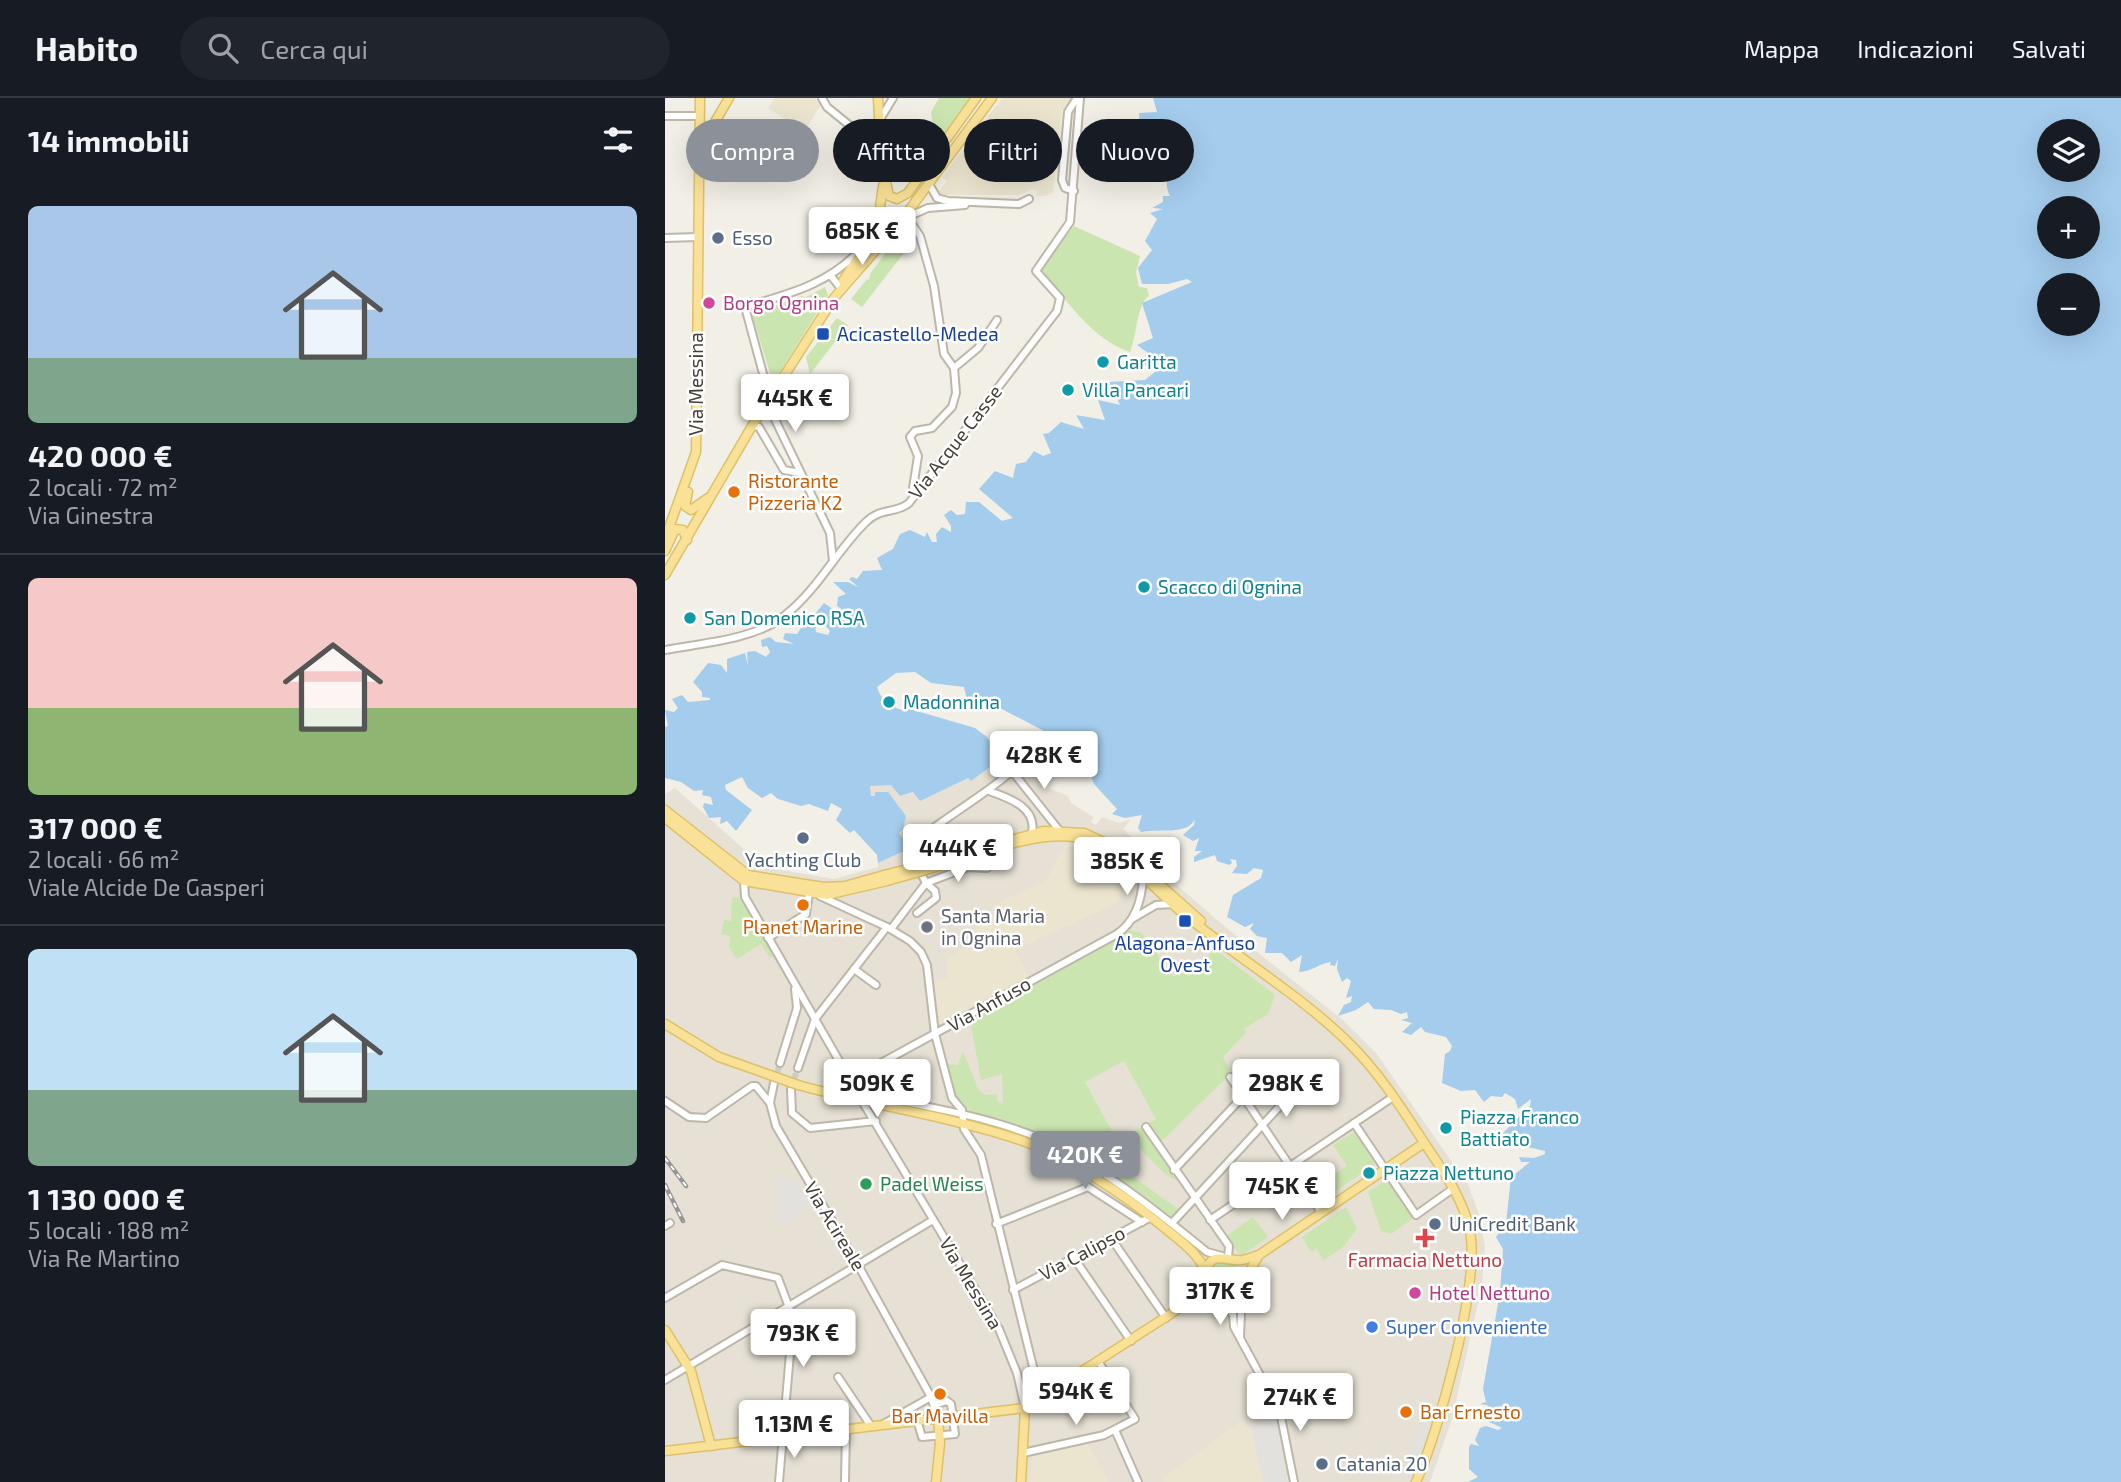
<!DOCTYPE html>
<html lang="it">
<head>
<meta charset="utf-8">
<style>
  body { margin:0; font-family:"Exo 2",sans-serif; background:#20242c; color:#f1f3f6; height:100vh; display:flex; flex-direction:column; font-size:26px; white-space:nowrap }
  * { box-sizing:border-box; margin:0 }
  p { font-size:23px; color:#9ea1a6 }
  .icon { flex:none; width:38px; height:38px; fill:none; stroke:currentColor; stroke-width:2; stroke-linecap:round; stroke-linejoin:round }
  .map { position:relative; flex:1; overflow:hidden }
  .side { display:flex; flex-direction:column; background:#171b24; width:665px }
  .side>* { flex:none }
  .banner { position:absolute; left:21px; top:21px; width:665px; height:63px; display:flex; gap:14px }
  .tools { position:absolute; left:1372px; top:21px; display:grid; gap:14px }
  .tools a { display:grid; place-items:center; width:63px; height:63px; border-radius:50%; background:#171b24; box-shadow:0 7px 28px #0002; font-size:35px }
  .price { position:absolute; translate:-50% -60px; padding:0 16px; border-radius:7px; background:#fff; color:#222; font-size:23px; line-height:46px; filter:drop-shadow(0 2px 4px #0008) }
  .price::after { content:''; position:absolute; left:50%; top:42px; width:21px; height:16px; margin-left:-10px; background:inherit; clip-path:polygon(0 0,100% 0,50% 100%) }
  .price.on { background:#8c9099; color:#fff }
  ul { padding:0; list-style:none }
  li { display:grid; align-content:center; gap:14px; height:371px; padding:0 28px }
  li+li { border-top:2px solid #363941 }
  li span { display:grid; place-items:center; height:217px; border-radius:10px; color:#555 }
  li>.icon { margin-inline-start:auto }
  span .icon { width:126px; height:126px; fill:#fffc; stroke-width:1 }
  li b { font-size:30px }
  h2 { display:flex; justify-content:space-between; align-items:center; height:84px; padding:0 28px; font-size:30px }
  .chip { padding:0 24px; border-radius:32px; background:#171b24; box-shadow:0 7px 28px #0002; font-size:24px; line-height:63px }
  .chip.on { background:#8c9099; color:#fff }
  header { display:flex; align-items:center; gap:42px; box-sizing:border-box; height:98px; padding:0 35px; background:#171b24; border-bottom:2px solid #363941 }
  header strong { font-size:33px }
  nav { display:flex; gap:38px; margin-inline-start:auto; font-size:24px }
  .search { width:490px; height:63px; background:#20242c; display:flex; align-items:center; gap:18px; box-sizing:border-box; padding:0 24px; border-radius:38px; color:#9ea1a6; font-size:26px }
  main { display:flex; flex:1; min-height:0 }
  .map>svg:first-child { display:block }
</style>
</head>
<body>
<header>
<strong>Habito</strong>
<div class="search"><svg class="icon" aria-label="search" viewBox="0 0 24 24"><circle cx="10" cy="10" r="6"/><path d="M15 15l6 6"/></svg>Cerca qui</div>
<nav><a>Mappa</a><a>Indicazioni</a><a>Salvati</a></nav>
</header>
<main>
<section class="side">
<h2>14 immobili<svg class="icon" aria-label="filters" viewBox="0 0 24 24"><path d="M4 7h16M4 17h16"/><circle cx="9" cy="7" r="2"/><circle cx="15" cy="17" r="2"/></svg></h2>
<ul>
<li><span style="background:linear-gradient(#a9c7e8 70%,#7fa58c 0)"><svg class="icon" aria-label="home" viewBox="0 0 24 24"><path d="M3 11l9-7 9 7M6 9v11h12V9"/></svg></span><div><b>420 000 €</b><p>2 locali · 72 m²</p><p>Via Ginestra</p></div></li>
<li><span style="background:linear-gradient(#f6c9c9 60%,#8fb573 0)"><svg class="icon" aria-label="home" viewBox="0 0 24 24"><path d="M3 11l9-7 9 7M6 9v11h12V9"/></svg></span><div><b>317 000 €</b><p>2 locali · 66 m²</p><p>Viale Alcide De Gasperi</p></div></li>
<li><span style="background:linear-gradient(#bfe0f5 65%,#7fa58c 0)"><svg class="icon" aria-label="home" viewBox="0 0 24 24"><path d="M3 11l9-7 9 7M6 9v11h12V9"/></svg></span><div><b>1 130 000 €</b><p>5 locali · 188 m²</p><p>Via Re Martino</p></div></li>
</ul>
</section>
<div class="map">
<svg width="1456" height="1384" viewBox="0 0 1456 1384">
  <rect width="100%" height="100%" fill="#f2efe6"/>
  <!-- residential -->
  <polygon fill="#e6e1d4" points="343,656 357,675 369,666 380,680 379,688 403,698 406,705 429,719 426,724 431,727 437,719 454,725 466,721 458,731 469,741 465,747 564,832 678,922 711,955 803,1087 814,1116 820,1149 817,1187 787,1321 765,1384 0,1384 0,696 10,690 99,769 169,781 213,769 213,765 238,754 234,735 210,695 210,698 205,698 205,687 227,687 235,698 303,680 306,683"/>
  <!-- education -->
  <g fill="#ebe5d0">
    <polygon points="110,0 150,0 157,5 139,34 103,10"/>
    <polygon points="337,0 407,0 397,13 388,94 380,98 371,98 372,93 367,91 355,97 277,97 273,95 282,83 277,79"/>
    <polygon points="401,744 415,747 452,766 469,782 470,791 454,799 456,803 350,852 363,878 273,927 266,884 282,880 282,861 304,847 312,824 333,814 328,807 381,783"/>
    <polygon points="578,1322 584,1331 587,1330 598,1384 500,1384 498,1380"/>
    <polygon points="422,1345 444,1384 365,1384 367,1359"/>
  </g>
  <!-- green -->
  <g fill="#cbe5b0">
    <polygon points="274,0 307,0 277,41 270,42 266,14"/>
    <path d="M409,128L475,158L471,175L474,189L482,190L484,198C472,205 472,237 465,254C426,241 401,201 375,171Z"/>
    <polygon points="237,133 249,142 197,209 186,201 202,181 204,182 205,176"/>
    <polygon points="160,189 163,197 108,285 87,217 136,198 141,199"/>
    <polygon points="172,220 183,227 145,276 141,259"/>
    <polygon points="67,799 76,800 108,857 105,860 96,846 72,861 64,849 65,838 56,836 59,822 66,823"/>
    <path d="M465,832L477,835L482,844L488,842L495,851L492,853L495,864L509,879L551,852L610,897L603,916L579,931L581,935L558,959L566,975L495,1045L483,1026L491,1021L459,963L420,984L452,1042L477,1029L514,1084L499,1075L469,1044L453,1055L467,1078L513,1111L507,1119C457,1080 404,1048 345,1024C333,1019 303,1015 296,1006C287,996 285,978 281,966L293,967L298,953L313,991L320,997L332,996V1003L338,1006L337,976L316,982L305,922Z"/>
    <polygon points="689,1034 710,1066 662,1099 656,1085 682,1068 668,1047"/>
    <polygon points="722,1082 748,1120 726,1136 716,1133 703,1094"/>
    <polygon points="681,1109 692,1131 677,1150 659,1162 651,1150 646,1154 637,1139"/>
    <polygon points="588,1119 603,1139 576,1158 561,1138"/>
    <circle cx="559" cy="1179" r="16"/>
  </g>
  <!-- parking -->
  <g fill="#e3e1de">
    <polygon points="112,1080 130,1084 142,1101 143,1108 123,1124 110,1121"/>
    <polygon points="767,1308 747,1374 769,1308 774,1308 767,1334 748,1384 743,1384 739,1372 760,1314"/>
    <polygon points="610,1311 614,1321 625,1384 598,1384 587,1330"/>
  </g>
  <!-- water -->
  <path fill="#a4cced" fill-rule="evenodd" d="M488,0H1456V1384H803L813,1379L804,1371V1349L806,1346L814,1348L810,1342L815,1330L821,1328L833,1332L837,1330L820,1322L830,1316L822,1307L815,1306L821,1304L818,1291L835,1194L838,1151L831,1139L841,1125L846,1079L865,1064H856L854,1059L869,1060L880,1056V1053L854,1047L849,1050V1046H843L834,1039L865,1008L866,1001L853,1011L850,1001L840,995L837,999L826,998L819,1004L810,992L796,993L777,985L780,956L785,953L787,948L781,939L760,934L756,929L746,937L737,934L747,925L736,922L743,920L742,914L736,916L726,912L709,911L703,904L691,912L673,918L679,907L686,904L687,898L681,900L686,883L682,880L677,884L672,871L673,861L670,868L665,867L666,864C654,865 647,874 634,874L637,857L626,864L617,855H600L602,840L592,838L585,831L589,825L580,829L562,819L568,797L596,780L598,772L589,770L582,776L567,775L572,768L571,762L565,761L567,765L564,767L552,763L550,757L529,764V759L537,753H530L534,740L528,743L518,737L529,727L530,721C522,738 493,730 476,734L473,730L477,717L460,720L447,716L452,711L429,686L423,671L396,642L318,601L302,602L299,589L266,585L250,574L231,575L212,589C217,603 222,607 237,612L238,609L310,630L322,639L336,661L306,683L303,680L255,703L248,694L235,698L226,687L205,688L206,698H210V694H223L241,718L238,731L234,735L242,746L239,753L213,765L212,757L189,732L185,735L171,722L177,711L166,705L163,713L144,706L136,708L113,701L106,695L97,700L83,690L77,679L60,687L61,692L87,712L71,733L62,723L55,726L56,719L44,720L38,709L39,705L48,707L46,699L37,697L38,692L29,693L16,684L0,680V629L3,628L0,612L9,614L13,610L7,601L17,597L23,604L45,602V600L37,599V594L28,584L43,565L56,567L62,575V561L80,555L83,568L82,554L90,553L101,559L105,554L102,548L97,549L96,542L105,539L111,544L129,546L118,541L120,535L132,536L136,530L150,525L151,534L163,537L165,533L150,516L159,505L174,515H182L172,508L173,499L181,496L168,484H183L193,489L184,481L187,479L192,481L198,473L217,472L212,460L228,451L235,436L245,432L260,439L262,434L267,444H272L271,436L277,429L286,434V428L279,417L286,412L292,417L300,416L301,404H314L337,423L348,420L314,391L330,373L348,380L351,366L361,364L369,353L378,358L386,355L378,336L384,335L396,324L419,331L411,317L440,322L433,302L455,307L444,284L480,282L491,273L475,264L483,255L472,247L488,240L477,205L527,184L522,181L503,186H477L473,170L487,152L480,143L492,121L485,115L498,111L487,110L498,104V98H505C500,89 503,81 500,72C493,51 474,37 474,15L492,14ZM1423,33V72H1384V33ZM1423,110V149H1384V110ZM1423,187V226H1384V187Z"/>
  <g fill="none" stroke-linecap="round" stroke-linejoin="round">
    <!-- minor-tunnel -->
    <g stroke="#cfccc3" stroke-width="6" stroke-dasharray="6 3" stroke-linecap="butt">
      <polyline points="110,983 115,965"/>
      <polyline points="126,989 133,970"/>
    </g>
    <!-- minor casing -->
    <g stroke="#bdb7a9" stroke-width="10">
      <g id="minor">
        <polyline points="157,0 162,9 210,48 215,47"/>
        <polyline points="0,18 34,18"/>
        <polyline points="214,23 228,0"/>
        <polyline points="46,28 95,60"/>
        <polyline points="264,86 272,100 283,103 354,106 364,101"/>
        <polyline points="409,93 400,90 397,82 403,14 412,0"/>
        <polyline points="242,119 255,138 269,188 279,256 289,270 291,295 287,309 267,330 250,333 245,339 253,358 248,390 251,395"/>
        <polyline points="240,120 263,110 300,107"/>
        <polyline points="0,140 33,139"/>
        <polyline points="166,178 174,188"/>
        <polyline points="289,270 313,250 332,222"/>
        <path d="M107,297L100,283L80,209C123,196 162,187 194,153"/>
        <polyline points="102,305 165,435 168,463"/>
        <polyline points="87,328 94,329 119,372 135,375"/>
        <path d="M0,552C37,545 89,542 119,518C152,493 172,452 201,424C216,409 231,416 244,405L392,213L395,200L371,173L405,124L415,0"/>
        <path d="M324,693C344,700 372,709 367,735"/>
        <path d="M79,783L80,799L192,994C249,1007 309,1015 364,1036C430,1063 487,1109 542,1154L557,1158"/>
        <polyline points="155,798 222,829 245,843 256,854 262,867 270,936 287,1000 297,1012 299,1031 316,1057 372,1285 381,1297"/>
        <polyline points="252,815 271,800 270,793 261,785 303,769 322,770"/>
        <polyline points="467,821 491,807 507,806"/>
        <path d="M226,831L261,785L243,750C276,721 315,701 347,673L394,732"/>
        <polyline points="103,840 141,816 144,795"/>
        <polyline points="189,871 211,887"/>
        <polyline points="115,965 132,910 130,891"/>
        <polyline points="133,970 150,921 222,829"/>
        <polyline points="565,979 656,1114"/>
        <path d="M185,982L452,836C471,823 477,801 478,779"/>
        <polyline points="109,985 105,1005 111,1028 193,1167 266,1299 273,1320"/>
        <polyline points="126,991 127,1015 145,1030 211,1023"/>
        <polyline points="0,1003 24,1019 41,1020 87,988 91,988 105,1005"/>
        <polyline points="197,1003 334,1231 352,1275 360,1310"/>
        <polyline points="689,1025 751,1117 789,1090"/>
        <polyline points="481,1029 564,1148 563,1159"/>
        <polyline points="509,1072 597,978"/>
        <polyline points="545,1122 728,999"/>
        <polyline points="507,1125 626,996"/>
        <polyline points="331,1126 423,1089 477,1124"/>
        <polyline points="0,1128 5,1125"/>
        <polyline points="446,1140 501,1220"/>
        <polyline points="409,1160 466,1243"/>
        <polyline points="348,1192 486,1119"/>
        <polyline points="0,1200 57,1167 113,1180 128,1220 114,1384"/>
        <polyline points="556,1200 568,1217 569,1229 615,1314 629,1384"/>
        <polyline points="575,1239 577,1191"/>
        <polyline points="173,1279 206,1328"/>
        <polyline points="0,1282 268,1122"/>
        <polyline points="252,1322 257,1339 290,1336 286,1306 282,1303 269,1307"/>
        <polyline points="220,1325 266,1299"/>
        <polyline points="450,1332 473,1384"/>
        <polyline points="358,1355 439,1337 470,1321 433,1263"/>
        <polyline points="180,1384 181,1330"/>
      </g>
    </g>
    <!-- major casing -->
    <g stroke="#dec068" stroke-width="11">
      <g id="major">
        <polyline points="213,0 216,59 224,98 232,101 243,95 311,0"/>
        <polyline points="37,46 64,0"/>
        <polyline points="178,183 212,130 218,88"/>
        <polyline points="23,394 20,408 26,412 43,400"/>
        <polyline points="0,441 31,354 35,0"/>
        <polyline points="0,453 10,431 18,432 22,442"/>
        <polyline points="0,477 87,328 169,200 236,123 327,0"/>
        <polyline points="0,712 83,777 159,789 180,788 219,777"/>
        <polyline points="0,720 79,783 162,797 222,783"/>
        <polyline points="258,767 378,733 419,735 456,752 536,823"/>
        <path d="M261,772C306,759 375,729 420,741C460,752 489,792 520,817C574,861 637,898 686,947C716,977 739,1014 762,1049C780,1076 798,1101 805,1133C815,1186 774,1333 751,1384"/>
        <polyline points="0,926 54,959 105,977"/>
        <path d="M133,987C206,1007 283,1018 355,1042C402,1058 458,1096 496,1127C511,1140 533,1154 540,1173"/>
        <path d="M594,1157L571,1197L556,1200L541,1190L539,1177C547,1150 559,1164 577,1162C582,1161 588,1159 594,1157L759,1045"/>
        <polyline points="0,1232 26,1273 46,1348"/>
        <polyline points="0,1353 360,1310 524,1204 539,1185"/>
        <polyline points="271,1384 275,1345 273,1320"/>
        <polyline points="356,1384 360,1310"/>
      </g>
    </g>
    <!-- minor -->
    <use href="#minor" stroke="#fff" stroke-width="6"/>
    <!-- major -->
    <use href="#major" stroke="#f9e298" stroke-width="8"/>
    <!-- rail casing -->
    <g stroke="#959595" stroke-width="4.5">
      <g id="rail">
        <polyline points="0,1060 21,1088"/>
        <polyline points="0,1087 18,1123"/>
      </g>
    </g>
    <!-- rail -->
    <use href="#rail" stroke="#fff" stroke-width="2" stroke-dasharray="5" stroke-linecap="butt"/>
    <!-- major-bridge casing -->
    <g stroke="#dec068" stroke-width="11" stroke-linecap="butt">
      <g id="major-bridge">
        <polyline points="219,777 258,767"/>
        <polyline points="222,783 261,772"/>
        <polyline points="105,977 133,987"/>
      </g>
    </g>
    <!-- major-bridge -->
    <use href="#major-bridge" stroke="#f9e298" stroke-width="8"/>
  </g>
  <!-- markers -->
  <g fill="#5c6f8a" stroke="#fff" stroke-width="2.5">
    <circle cx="53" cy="140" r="7"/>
    <circle cx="138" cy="740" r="7"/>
    <circle cx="770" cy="1126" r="7"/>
    <circle cx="657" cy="1366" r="7"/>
  </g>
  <g fill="#d1479c" stroke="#fff" stroke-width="2.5">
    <circle cx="44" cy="205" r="7"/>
    <circle cx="750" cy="1195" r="7"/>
  </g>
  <g fill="#1a4fb4" stroke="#fff" stroke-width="2.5">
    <rect x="151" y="229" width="14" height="14" rx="3.5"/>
    <rect x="513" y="816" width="14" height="14" rx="3.5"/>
  </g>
  <g fill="#0f9aa8" stroke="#fff" stroke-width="2.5">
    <circle cx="438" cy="264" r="7"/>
    <circle cx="403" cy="292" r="7"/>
    <circle cx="479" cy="489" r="7"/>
    <circle cx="25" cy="520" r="7"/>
    <circle cx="224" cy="604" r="7"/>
    <circle cx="781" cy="1030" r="7"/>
    <circle cx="704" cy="1075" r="7"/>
  </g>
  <g fill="#e8710a" stroke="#fff" stroke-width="2.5">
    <circle cx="69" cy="394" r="7"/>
    <circle cx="138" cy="807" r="7"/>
    <circle cx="275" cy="1296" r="7"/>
    <circle cx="741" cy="1314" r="7"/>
  </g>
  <circle fill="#6b7280" stroke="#fff" stroke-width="2.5" cx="262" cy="829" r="7"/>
  <circle fill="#2e9e5b" stroke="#fff" stroke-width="2.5" cx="201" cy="1086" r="7"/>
  <path fill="#e0444e" stroke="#fff" stroke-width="2.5" d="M756.5 1129.5h7v7h7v7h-7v7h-7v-7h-7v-7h7z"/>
  <circle fill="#3f7fe0" stroke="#fff" stroke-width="2.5" cx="707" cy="1229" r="7"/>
  <g text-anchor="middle" stroke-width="5" stroke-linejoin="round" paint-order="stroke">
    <!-- service labels -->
    <g font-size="19" fill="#4e5e75" stroke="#fff" text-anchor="start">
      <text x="67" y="147">Esso</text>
      <text x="138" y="769" text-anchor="middle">Yachting Club</text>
      <text x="784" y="1133">UniCredit Bank</text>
      <text x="671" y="1373">Catania 20</text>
    </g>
    <!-- hotel labels -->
    <g font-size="19" fill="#b23c85" stroke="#fff" text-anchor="start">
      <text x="58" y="212">Borgo Ognina</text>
      <text x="764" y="1202">Hotel Nettuno</text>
    </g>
    <!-- transit labels -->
    <g font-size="19" fill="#164399" stroke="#fff" text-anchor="start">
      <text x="172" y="243">Acicastello-Medea</text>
      <text x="520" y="852" text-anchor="middle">Alagona-Anfuso<tspan x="520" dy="22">Ovest</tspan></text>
    </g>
    <!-- culture labels -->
    <g font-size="19" fill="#0d838f" stroke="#fff" text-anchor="start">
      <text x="452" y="271">Garitta</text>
      <text x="417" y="299">Villa Pancari</text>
      <text x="493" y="496">Scacco di Ognina</text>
      <text x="39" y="527">San Domenico RSA</text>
      <text x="238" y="611">Madonnina</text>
      <text x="795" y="1026">Piazza Franco<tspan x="795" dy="22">Battiato</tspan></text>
      <text x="718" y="1082">Piazza Nettuno</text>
    </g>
    <!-- street labels -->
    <g font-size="19" fill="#443f36" stroke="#fff">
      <text transform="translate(31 286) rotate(-90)" y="7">Via Messina</text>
      <text transform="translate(290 344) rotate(-52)" y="7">Via Acque Casse</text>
      <text transform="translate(324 906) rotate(-29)" y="7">Via Anfuso</text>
      <text transform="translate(170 1128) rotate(59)" y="7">Via Acireale</text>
      <text transform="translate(417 1155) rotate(-28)" y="7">Via Calipso</text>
      <text transform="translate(306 1185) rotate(59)" y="7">Via Messina</text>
    </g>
    <!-- food labels -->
    <g font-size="19" fill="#c56008" stroke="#fff" text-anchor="start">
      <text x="83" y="390">Ristorante<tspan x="83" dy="22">Pizzeria K2</tspan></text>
      <text x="138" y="836" text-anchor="middle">Planet Marine</text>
      <text x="755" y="1321">Bar Ernesto</text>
      <text x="275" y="1325" text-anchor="middle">Bar Mavilla</text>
    </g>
    <!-- worship labels -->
    <g font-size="19" fill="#5b616d" stroke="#fff" text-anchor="start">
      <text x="276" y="825">Santa Maria<tspan x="276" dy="22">in Ognina</tspan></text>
    </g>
    <!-- leisure labels -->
    <g font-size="19" fill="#27864d" stroke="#fff" text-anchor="start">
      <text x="215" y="1093">Padel Weiss</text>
    </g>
    <!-- health labels -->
    <g font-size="19" fill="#be3a42" stroke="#fff">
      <text x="760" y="1169">Farmacia Nettuno</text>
    </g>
    <!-- shop labels -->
    <g font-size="19" fill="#366cbe" stroke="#fff" text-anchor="start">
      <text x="721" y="1236">Super Conveniente</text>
    </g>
  </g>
</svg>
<div class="tools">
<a><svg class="icon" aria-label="layers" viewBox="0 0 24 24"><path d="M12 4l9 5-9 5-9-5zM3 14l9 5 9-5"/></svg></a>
<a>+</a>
<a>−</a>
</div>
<b class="price" style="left:197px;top:169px">685K €</b>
<b class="price" style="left:130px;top:336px">445K €</b>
<b class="price" style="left:379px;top:693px">428K €</b>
<b class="price" style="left:293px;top:786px">444K €</b>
<b class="price" style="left:462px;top:799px">385K €</b>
<b class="price" style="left:212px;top:1021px">509K €</b>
<b class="price" style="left:621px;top:1021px">298K €</b>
<b class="price on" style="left:420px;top:1093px">420K €</b>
<b class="price" style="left:617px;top:1124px">745K €</b>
<b class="price" style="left:555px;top:1229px">317K €</b>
<b class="price" style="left:138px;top:1271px">793K €</b>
<b class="price" style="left:411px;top:1329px">594K €</b>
<b class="price" style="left:635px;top:1335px">274K €</b>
<b class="price" style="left:129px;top:1362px">1.13M €</b>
<div class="banner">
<a class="chip on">Compra</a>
<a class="chip">Affitta</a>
<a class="chip">Filtri</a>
<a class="chip">Nuovo</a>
</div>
</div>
</main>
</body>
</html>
